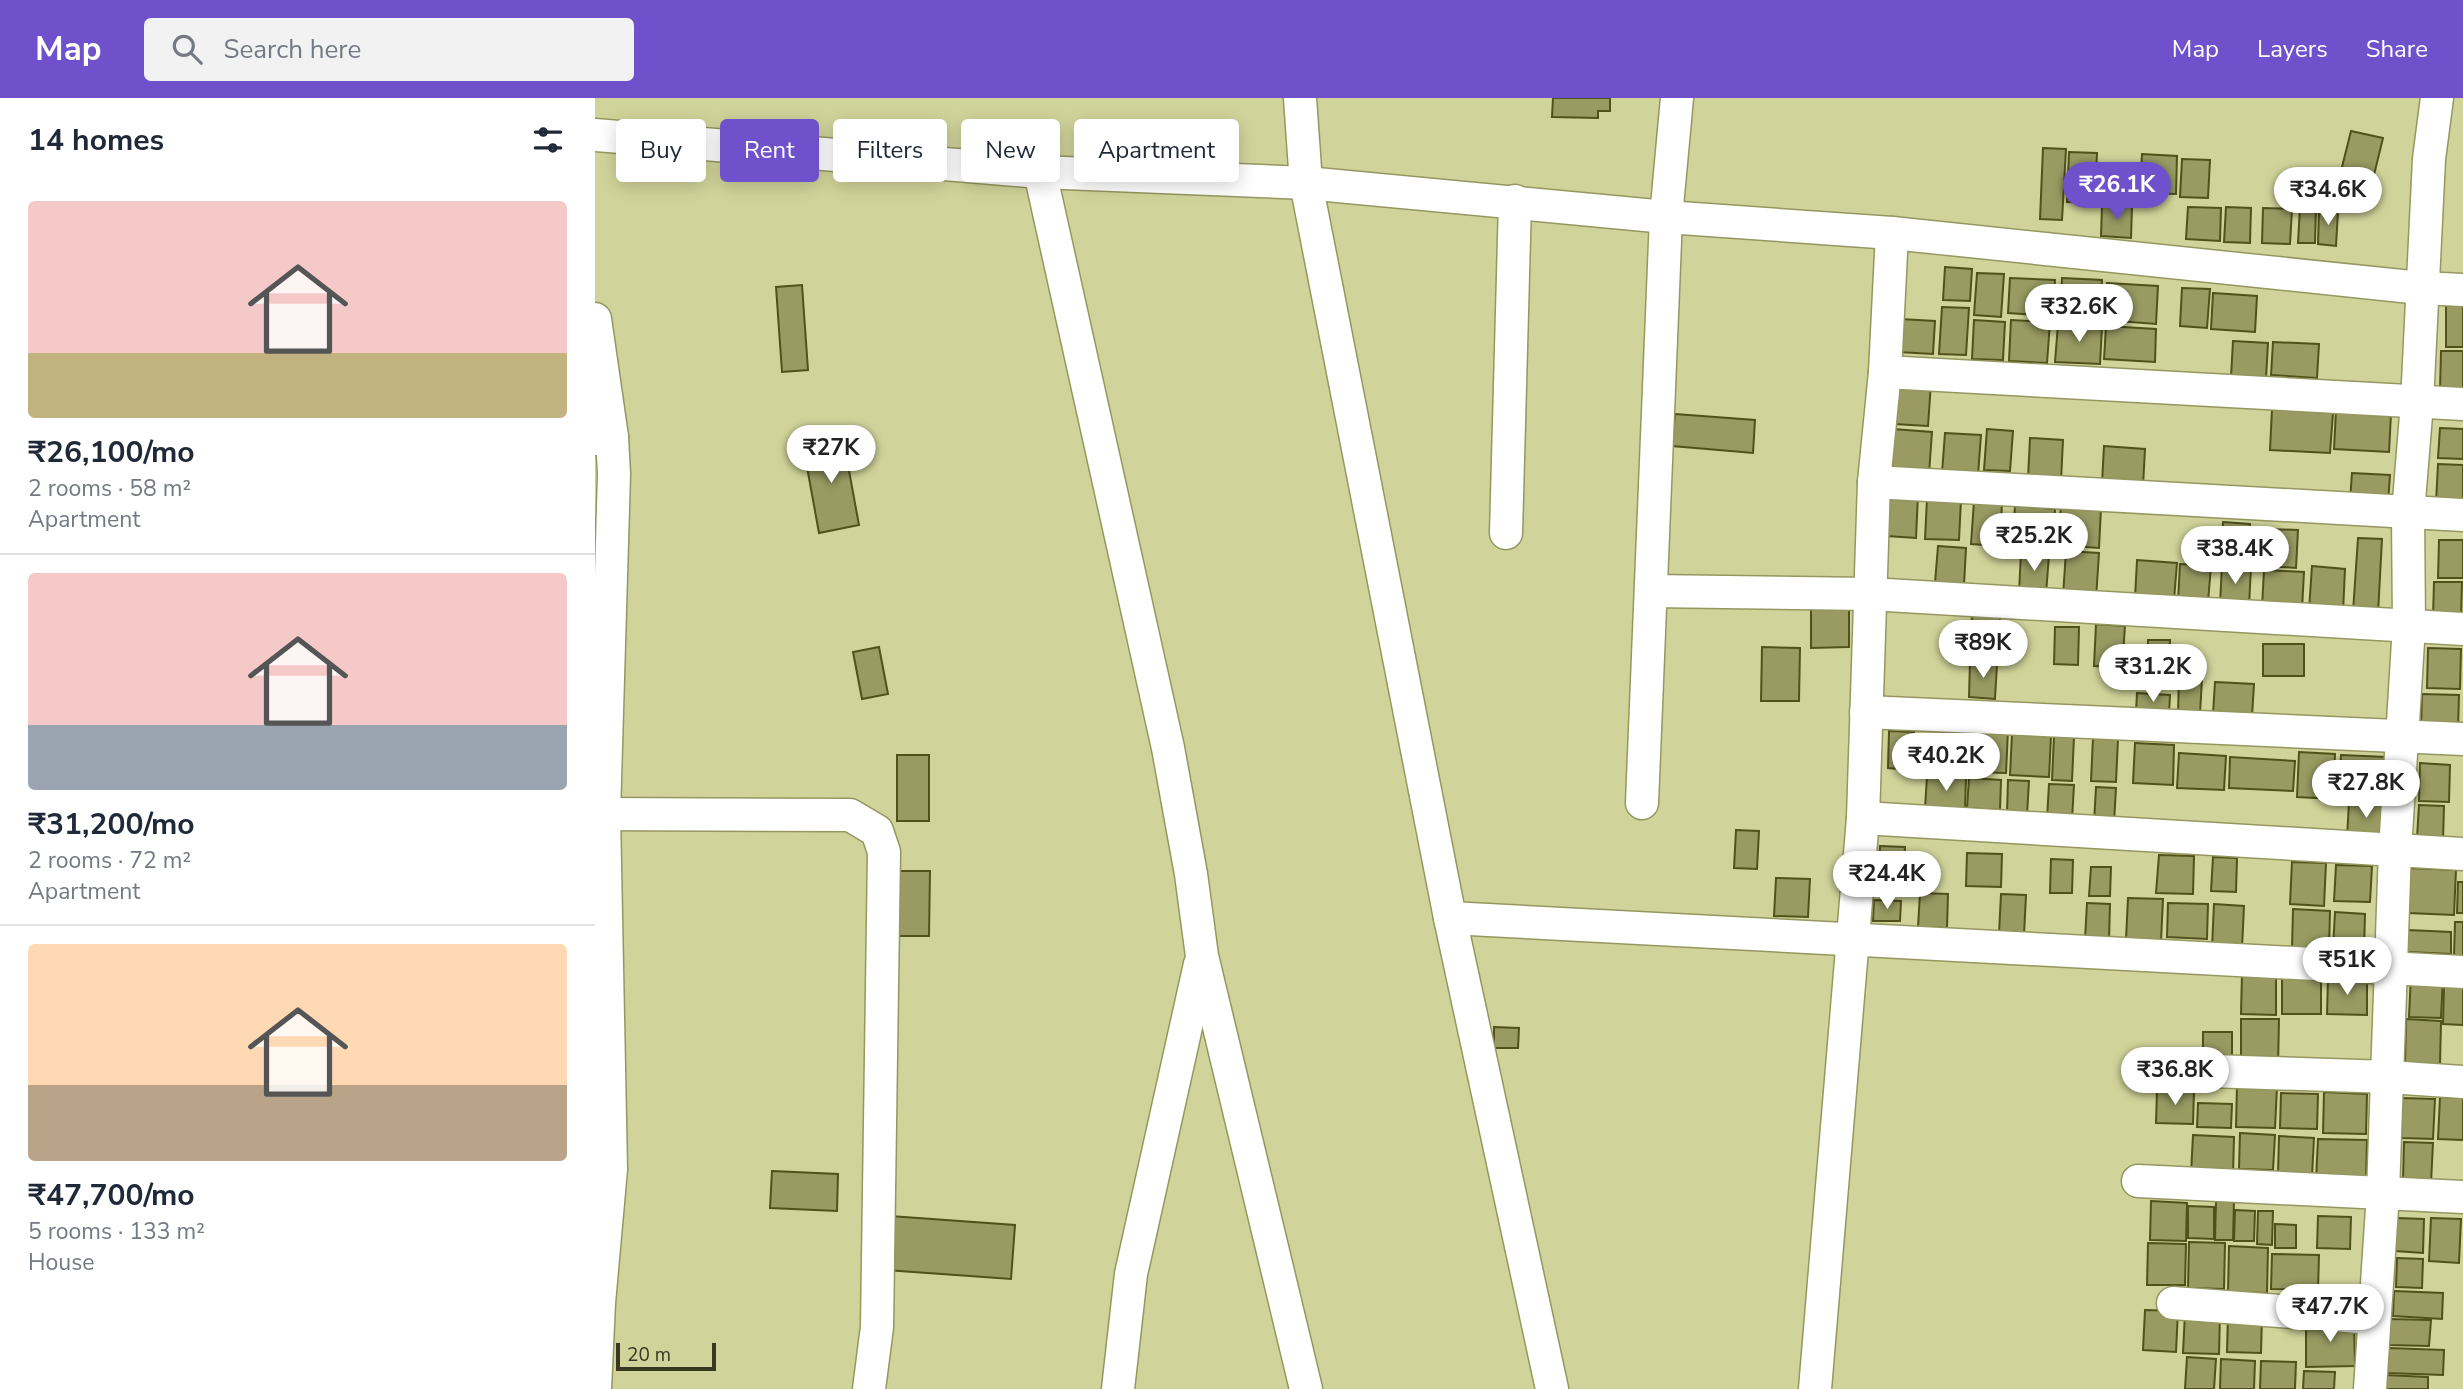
<!DOCTYPE html>
<html lang="en">
<head>
<meta charset="utf-8">
<style>
  body { margin:0; font-family:"Nunito Sans",sans-serif; background:#f2f2f3; color:#1f2937; height:100vh; display:flex; flex-direction:column; font-size:26px; white-space:nowrap }
  * { box-sizing:border-box; margin:0 }
  p { font-size:23px; color:#747a83 }
  .icon { flex:none; width:38px; height:38px; fill:none; stroke:currentColor; stroke-width:2; stroke-linecap:round; stroke-linejoin:round }
  .map { position:relative; flex:1; overflow:hidden }
  .details { display:flex; flex-direction:column; background:#fff; width:595px }
  .details>* { flex:none }
  .hud { position:absolute; left:21px; top:21px; width:665px; height:63px; display:flex; gap:14px }
  .scale { position:absolute; left:21px; bottom:18px; width:100px; box-sizing:border-box; padding-left:7px; border:4px solid #373821; border-top:0; font-size:19px; line-height:24px; white-space:nowrap; color:#373821; -webkit-text-stroke:5px #d1d49a; paint-order:stroke }
  .price { position:absolute; translate:-50% -60px; padding:0 16px; border-radius:24px; background:#fff; color:#222; font-size:23px; line-height:46px; filter:drop-shadow(0 2px 4px #0008) }
  .price::after { content:''; position:absolute; left:50%; top:42px; width:21px; height:16px; margin-left:-10px; background:inherit; clip-path:polygon(0 0,100% 0,50% 100%) }
  .price.current { background:#6f51cb; color:#fff }
  ul { padding:0; list-style:none }
  li { display:grid; align-content:center; gap:14px; height:371px; padding:0 28px }
  li+li { border-top:2px solid #e0e1e3 }
  li span { display:grid; place-items:center; height:217px; border-radius:7px; color:#555 }
  li>.icon { margin-inline-start:auto }
  span .icon { width:126px; height:126px; fill:#fffc; stroke-width:1 }
  li b { font-size:30px }
  h2 { display:flex; justify-content:space-between; align-items:center; height:84px; padding:0 28px; font-size:30px }
  .chip { padding:0 24px; border-radius:7px; background:#fff; box-shadow:0 4px 18px #0003; font-size:24px; line-height:63px }
  .chip.current { background:#6f51cb; color:#fff }
  header { display:flex; align-items:center; gap:42px; box-sizing:border-box; height:98px; padding:0 35px; background:#6f51cb; color:#fff }
  header strong { font-size:33px }
  nav { display:flex; gap:38px; margin-inline-start:auto; font-size:24px }
  .search { width:490px; height:63px; background:#f2f2f3; display:flex; align-items:center; gap:18px; box-sizing:border-box; padding:0 24px; border-radius:7px; color:#747a83; font-size:26px }
  main { display:flex; flex:1; min-height:0 }
  .map>svg:first-child { display:block }
</style>
</head>
<body>
<header>
<strong>Map</strong>
<div class="search"><svg class="icon" aria-label="search" viewBox="0 0 24 24"><circle cx="10" cy="10" r="6"/><path d="M15 15l6 6"/></svg>Search here</div>
<nav><a>Map</a><a>Layers</a><a>Share</a></nav>
</header>
<main>
<section class="details">
<h2>14 homes<svg class="icon" aria-label="filters" viewBox="0 0 24 24"><path d="M4 7h16M4 17h16"/><circle cx="9" cy="7" r="2"/><circle cx="15" cy="17" r="2"/></svg></h2>
<ul>
<li><span style="background:linear-gradient(#f6c9c9 70%,#c2b280 0)"><svg class="icon" aria-label="home" viewBox="0 0 24 24"><path d="M3 11l9-7 9 7M6 9v11h12V9"/></svg></span><div><b>₹26,100/mo</b><p>2 rooms · 58 m²</p><p>Apartment</p></div></li>
<li><span style="background:linear-gradient(#f6c9c9 70%,#9aa5b1 0)"><svg class="icon" aria-label="home" viewBox="0 0 24 24"><path d="M3 11l9-7 9 7M6 9v11h12V9"/></svg></span><div><b>₹31,200/mo</b><p>2 rooms · 72 m²</p><p>Apartment</p></div></li>
<li><span style="background:linear-gradient(#ffd9b3 65%,#b9a48a 0)"><svg class="icon" aria-label="home" viewBox="0 0 24 24"><path d="M3 11l9-7 9 7M6 9v11h12V9"/></svg></span><div><b>₹47,700/mo</b><p>5 rooms · 133 m²</p><p>House</p></div></li>
</ul>
</section>
<div class="map">
<svg width="1868" height="1291" viewBox="0 0 1868 1291">
  <rect width="100%" height="100%" fill="#d1d49a"/>
  <!-- building -->
  <g fill="#999b63" stroke="#51521b" stroke-width="2">
    <polygon points="958,0 1015,0 1015,13 1003,13 1003,20 957,19"/>
    <polygon points="1756,33 1788,40 1778,81 1746,73"/>
    <polygon points="1448,50 1471,51 1467,122 1445,121"/>
    <polygon points="1474,54 1502,55 1500,105 1472,104"/>
    <polygon points="1547,56 1582,58 1581,96 1545,95"/>
    <polygon points="1587,61 1615,62 1613,100 1585,99"/>
    <polygon points="1507,108 1537,109 1536,140 1506,138"/>
    <polygon points="1593,109 1626,110 1625,143 1591,141"/>
    <polygon points="1631,109 1656,110 1655,145 1629,144"/>
    <polygon points="1705,109 1721,110 1720,145 1703,145"/>
    <polygon points="1668,110 1697,111 1695,146 1667,145"/>
    <polygon points="1724,111 1743,113 1741,148 1723,146"/>
    <polygon points="1350,169 1377,171 1375,203 1348,202"/>
    <polygon points="1382,175 1409,176 1406,219 1379,217"/>
    <polygon points="1415,180 1460,182 1458,218 1413,215"/>
    <polygon points="1467,180 1507,182 1505,222 1465,219"/>
    <polygon points="1512,185 1563,188 1561,226 1510,222"/>
    <polygon points="207,187 213,272 187,274 181,189"/>
    <polygon points="1587,190 1615,191 1612,230 1585,228"/>
    <polygon points="1618,195 1662,198 1660,234 1616,231"/>
    <polygon points="1851,207 1868,208 1868,249 1851,249"/>
    <polygon points="1347,209 1374,210 1371,257 1344,256"/>
    <polygon points="1305,221 1340,223 1338,256 1303,254"/>
    <polygon points="1379,222 1410,224 1408,262 1377,261"/>
    <polygon points="1416,222 1455,224 1452,265 1414,263"/>
    <polygon points="1463,226 1507,229 1505,266 1460,264"/>
    <polygon points="1511,228 1561,231 1560,264 1509,261"/>
    <polygon points="1638,243 1673,245 1671,281 1636,279"/>
    <polygon points="1678,244 1724,246 1722,280 1676,277"/>
    <polygon points="1846,253 1868,253 1868,292 1845,292"/>
    <polygon points="1302,283 1336,285 1333,328 1299,326"/>
    <polygon points="1677,311 1738,315 1735,355 1675,352"/>
    <polygon points="1741,312 1796,316 1794,354 1739,351"/>
    <polygon points="1080,316 1160,322 1158,355 1077,348"/>
    <polygon points="1845,330 1868,331 1868,361 1843,360"/>
    <polygon points="1298,331 1337,334 1334,376 1296,373"/>
    <polygon points="1392,331 1418,333 1415,373 1389,372"/>
    <polygon points="1350,335 1386,337 1383,377 1347,375"/>
    <polygon points="248,340 264,427 224,435 208,347"/>
    <polygon points="1435,340 1468,342 1466,383 1433,381"/>
    <polygon points="1509,348 1550,351 1548,388 1507,385"/>
    <polygon points="1843,366 1868,367 1868,406 1841,405"/>
    <polygon points="1757,375 1795,377 1793,405 1755,402"/>
    <polygon points="1294,395 1323,397 1321,440 1292,438"/>
    <polygon points="1332,401 1366,402 1364,442 1330,441"/>
    <polygon points="1379,403 1407,405 1405,448 1376,446"/>
    <polygon points="1466,407 1506,410 1504,450 1463,447"/>
    <polygon points="1420,408 1460,411 1458,452 1417,449"/>
    <polygon points="1628,424 1655,426 1653,462 1626,461"/>
    <polygon points="1673,431 1703,432 1701,470 1671,468"/>
    <polygon points="1763,440 1787,441 1783,516 1758,514"/>
    <polygon points="1844,442 1868,442 1868,480 1843,480"/>
    <polygon points="1343,448 1371,450 1369,487 1340,485"/>
    <polygon points="1471,453 1504,455 1501,501 1468,498"/>
    <polygon points="1426,455 1454,457 1451,496 1424,494"/>
    <polygon points="1542,462 1582,465 1579,502 1540,500"/>
    <polygon points="1585,466 1616,468 1613,504 1583,503"/>
    <polygon points="1627,467 1656,469 1654,508 1625,507"/>
    <polygon points="1717,468 1750,471 1748,514 1714,512"/>
    <polygon points="1669,472 1709,474 1707,511 1667,509"/>
    <polygon points="1839,484 1867,484 1866,520 1838,519"/>
    <polygon points="1216,511 1254,511 1254,549 1216,550"/>
    <polygon points="1377,517 1405,519 1403,560 1375,558"/>
    <polygon points="1501,526 1530,528 1527,570 1499,568"/>
    <polygon points="1460,529 1484,529 1483,567 1459,566"/>
    <polygon points="1553,542 1575,542 1574,573 1553,572"/>
    <rect x="1668" y="546" width="41" height="32"/>
    <polygon points="284,549 293,596 267,601 258,554"/>
    <polygon points="1167,549 1205,550 1204,603 1166,603"/>
    <polygon points="1833,550 1866,551 1865,591 1832,590"/>
    <polygon points="1375,564 1402,566 1400,601 1374,599"/>
    <polygon points="1584,580 1607,581 1605,616 1583,615"/>
    <polygon points="1620,584 1659,586 1657,618 1618,616"/>
    <polygon points="1542,595 1575,597 1574,616 1541,614"/>
    <polygon points="1827,596 1864,597 1863,632 1826,632"/>
    <polygon points="1376,630 1413,632 1411,675 1374,674"/>
    <polygon points="1294,633 1319,634 1316,672 1293,670"/>
    <polygon points="1417,636 1456,638 1454,679 1415,677"/>
    <polygon points="1459,638 1479,639 1477,683 1457,682"/>
    <polygon points="1498,640 1523,641 1521,684 1496,683"/>
    <polygon points="1540,645 1579,647 1578,687 1538,685"/>
    <polygon points="1704,654 1740,656 1738,701 1702,699"/>
    <polygon points="1584,655 1631,658 1629,692 1582,690"/>
    <rect x="302" y="657" width="32" height="66"/>
    <polygon points="1746,657 1791,659 1789,699 1744,697"/>
    <polygon points="1635,659 1700,663 1698,693 1634,690"/>
    <polygon points="1825,665 1855,667 1854,704 1824,703"/>
    <polygon points="1332,678 1371,680 1370,712 1330,710"/>
    <polygon points="1374,680 1406,682 1405,712 1372,710"/>
    <polygon points="1413,682 1434,683 1432,717 1412,716"/>
    <polygon points="1454,686 1479,687 1477,722 1452,721"/>
    <polygon points="1501,689 1521,690 1519,725 1499,725"/>
    <polygon points="1754,704 1790,705 1789,741 1752,739"/>
    <polygon points="1824,707 1849,708 1848,742 1822,740"/>
    <polygon points="1141,732 1164,733 1162,771 1139,770"/>
    <polygon points="1285,748 1310,749 1308,780 1284,779"/>
    <polygon points="1372,755 1407,756 1406,789 1371,788"/>
    <polygon points="1564,757 1599,758 1598,796 1561,795"/>
    <polygon points="1618,759 1642,760 1641,794 1616,793"/>
    <polygon points="1456,761 1478,762 1477,795 1455,795"/>
    <polygon points="1697,764 1731,765 1729,808 1695,806"/>
    <polygon points="1741,767 1777,768 1775,804 1739,803"/>
    <polygon points="1496,769 1516,769 1515,798 1494,798"/>
    <polygon points="1815,770 1861,772 1859,817 1813,815"/>
    <polygon points="304,773 335,773 334,838 303,838"/>
    <polygon points="1181,780 1215,781 1213,819 1179,818"/>
    <polygon points="1863,784 1868,784 1868,815 1862,815"/>
    <polygon points="1325,795 1353,796 1352,830 1323,829"/>
    <polygon points="1406,796 1431,797 1429,837 1404,836"/>
    <polygon points="1533,800 1568,801 1566,843 1531,841"/>
    <polygon points="1279,802 1306,803 1305,823 1278,823"/>
    <polygon points="1492,805 1515,806 1514,843 1490,841"/>
    <polygon points="1573,805 1613,806 1612,841 1572,839"/>
    <polygon points="1619,806 1649,808 1647,850 1617,849"/>
    <polygon points="1698,811 1735,813 1734,851 1697,850"/>
    <polygon points="1740,814 1770,816 1769,853 1738,851"/>
    <polygon points="1860,824 1868,824 1868,858 1859,858"/>
    <polygon points="1813,832 1856,834 1856,856 1812,854"/>
    <polygon points="1647,876 1681,877 1681,917 1646,916"/>
    <rect x="1687" y="876" width="39" height="40"/>
    <polygon points="1816,877 1848,879 1846,920 1814,919"/>
    <polygon points="1733,881 1772,881 1772,917 1732,916"/>
    <polygon points="1849,888 1868,889 1868,927 1848,926"/>
    <polygon points="1646,921 1684,921 1683,969 1646,968"/>
    <polygon points="1811,921 1846,923 1845,967 1810,966"/>
    <polygon points="899,929 924,930 923,950 899,950"/>
    <rect x="1608" y="934" width="29" height="29"/>
    <polygon points="1642,987 1682,989 1680,1030 1641,1029"/>
    <polygon points="1562,992 1599,993 1598,1026 1561,1025"/>
    <polygon points="1729,994 1772,996 1771,1036 1728,1035"/>
    <polygon points="1686,995 1723,996 1722,1031 1685,1030"/>
    <polygon points="1845,999 1868,1000 1868,1042 1843,1041"/>
    <polygon points="1807,1000 1840,1001 1838,1041 1806,1040"/>
    <polygon points="1603,1005 1637,1006 1636,1030 1602,1029"/>
    <polygon points="1645,1035 1680,1037 1678,1072 1644,1071"/>
    <polygon points="1598,1037 1639,1039 1638,1078 1596,1076"/>
    <polygon points="1684,1038 1719,1040 1717,1078 1683,1076"/>
    <polygon points="1723,1041 1772,1042 1771,1083 1721,1082"/>
    <polygon points="1809,1044 1838,1045 1836,1085 1808,1083"/>
    <polygon points="177,1073 243,1076 242,1113 175,1110"/>
    <polygon points="1556,1103 1592,1105 1591,1143 1555,1142"/>
    <polygon points="1621,1103 1639,1103 1638,1142 1620,1142"/>
    <polygon points="1593,1108 1619,1109 1619,1141 1593,1140"/>
    <polygon points="1640,1112 1660,1113 1659,1143 1639,1143"/>
    <polygon points="1663,1113 1678,1113 1677,1147 1662,1146"/>
    <polygon points="295,1118 420,1127 416,1181 291,1172"/>
    <polygon points="1723,1118 1756,1119 1755,1151 1722,1150"/>
    <polygon points="1802,1120 1829,1121 1828,1155 1800,1153"/>
    <polygon points="1836,1120 1866,1121 1864,1165 1834,1163"/>
    <polygon points="1680,1126 1701,1127 1701,1150 1680,1150"/>
    <polygon points="1594,1144 1630,1145 1629,1191 1593,1190"/>
    <polygon points="1553,1145 1591,1146 1590,1187 1552,1187"/>
    <polygon points="1634,1148 1673,1150 1672,1195 1633,1194"/>
    <polygon points="1677,1156 1724,1157 1723,1192 1676,1191"/>
    <polygon points="1802,1160 1828,1161 1827,1190 1801,1189"/>
    <polygon points="1799,1193 1848,1195 1847,1221 1798,1218"/>
    <polygon points="1550,1212 1583,1213 1581,1254 1548,1252"/>
    <polygon points="1590,1215 1625,1216 1624,1256 1588,1255"/>
    <polygon points="1633,1216 1667,1217 1666,1255 1632,1254"/>
    <polygon points="1794,1221 1836,1222 1834,1248 1792,1247"/>
    <polygon points="1711,1223 1759,1223 1760,1268 1711,1269"/>
    <polygon points="1794,1250 1849,1252 1848,1277 1792,1275"/>
    <polygon points="1592,1259 1621,1261 1619,1291 1590,1291"/>
    <polygon points="1626,1261 1660,1263 1659,1291 1625,1291"/>
    <polygon points="1666,1263 1701,1264 1700,1291 1665,1291"/>
    <polygon points="1709,1273 1740,1274 1739,1291 1708,1291"/>
    <polygon points="1789,1277 1833,1279 1833,1291 1788,1291"/>
  </g>
  <g fill="none" stroke-linecap="round" stroke-linejoin="round">
    <!-- street casing -->
    <g stroke="#95975f" stroke-width="35">
      <g id="street">
        <polyline points="705,0 711,85 855,820 957,1291"/>
        <polyline points="0,37 445,74 711,85 1071,119 1297,135 1826,190 1868,192"/>
        <polyline points="445,74 573,650 596,776 607,858 711,1291"/>
        <polyline points="0,221 17,339 0,341"/>
        <polyline points="1290,274 1868,306"/>
        <polyline points="1279,384 1868,417"/>
        <polyline points="911,435 920,103"/>
        <polyline points="1056,493 1275,496 1868,531"/>
        <polyline points="1271,614 1868,641"/>
        <polyline points="1047,705 1071,119 1082,0"/>
        <polyline points="0,716 255,717 282,733 289,754 282,1229 274,1291"/>
        <polyline points="1268,720 1868,756"/>
        <polyline points="855,820 1868,874"/>
        <polyline points="1555,971 1794,979 1868,984"/>
        <polyline points="1543,1083 1868,1099"/>
        <polyline points="1578,1205 1779,1220"/>
        <polyline points="0,1291 4,1205 16,1071 9,716 19,376 17,339"/>
        <polyline points="523,1291 536,1176 605,866"/>
        <polyline points="1220,1291 1268,720 1279,384 1290,274 1297,135"/>
        <polyline points="1775,1291 1788,1095 1800,752 1814,528 1813,415 1822,305 1834,61 1842,0"/>
      </g>
    </g>
    <!-- street -->
    <use href="#street" stroke="#fff" stroke-width="32"/>
  </g>
</svg>
<div class="scale">20 m</div>
<b class="price current" style="left:1522px;top:124px">₹26.1K</b>
<b class="price" style="left:1733px;top:129px">₹34.6K</b>
<b class="price" style="left:1484px;top:246px">₹32.6K</b>
<b class="price" style="left:236px;top:387px">₹27K</b>
<b class="price" style="left:1439px;top:475px">₹25.2K</b>
<b class="price" style="left:1640px;top:488px">₹38.4K</b>
<b class="price" style="left:1388px;top:582px">₹89K</b>
<b class="price" style="left:1558px;top:606px">₹31.2K</b>
<b class="price" style="left:1351px;top:695px">₹40.2K</b>
<b class="price" style="left:1771px;top:722px">₹27.8K</b>
<b class="price" style="left:1292px;top:813px">₹24.4K</b>
<b class="price" style="left:1752px;top:899px">₹51K</b>
<b class="price" style="left:1580px;top:1009px">₹36.8K</b>
<b class="price" style="left:1735px;top:1246px">₹47.7K</b>
<div class="hud">
<a class="chip">Buy</a>
<a class="chip current">Rent</a>
<a class="chip">Filters</a>
<a class="chip">New</a>
<a class="chip">Apartment</a>
</div>
</div>
</main>
</body>
</html>
